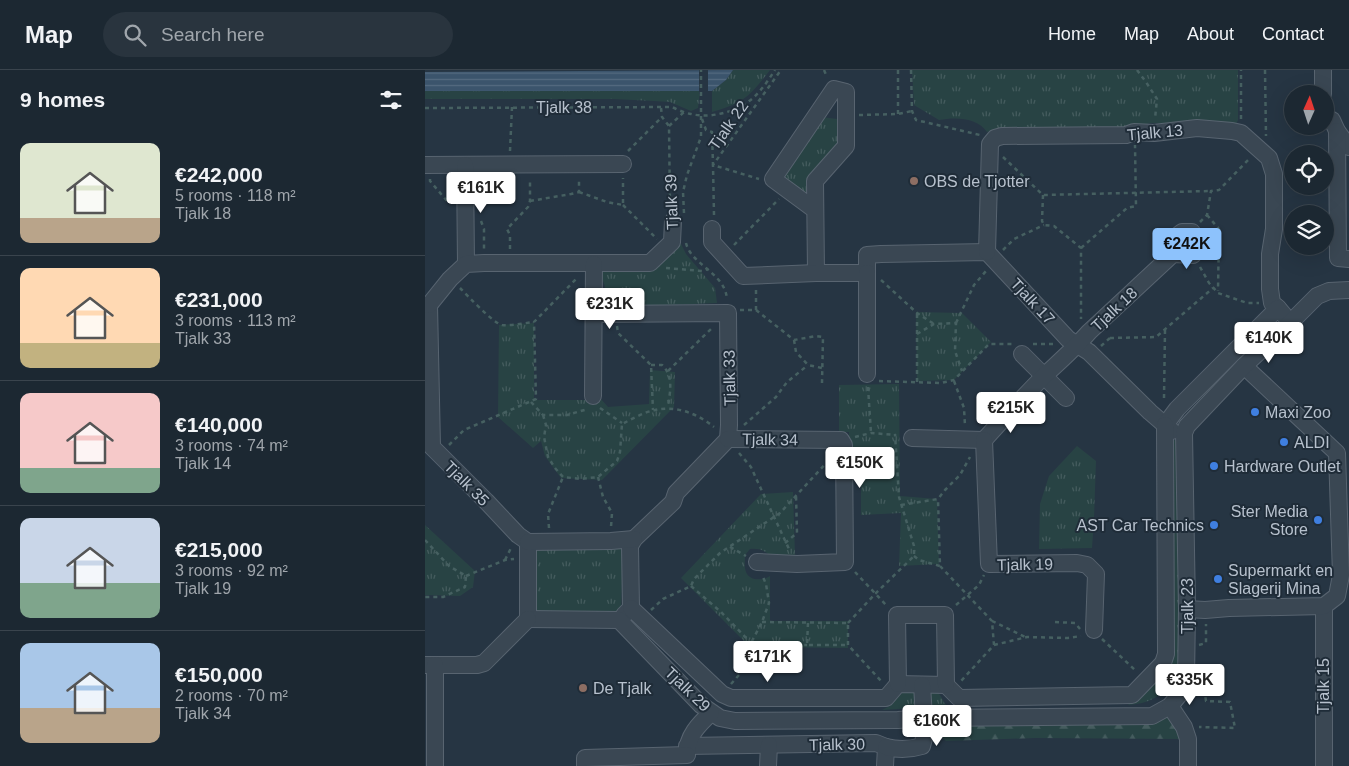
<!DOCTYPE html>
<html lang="en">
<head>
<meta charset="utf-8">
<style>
  body { margin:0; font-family:Arial,sans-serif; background:#29343e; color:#f1f3f6; height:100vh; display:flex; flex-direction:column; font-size:19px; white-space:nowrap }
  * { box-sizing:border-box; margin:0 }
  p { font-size:16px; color:#a0a6ac }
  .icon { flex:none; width:28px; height:28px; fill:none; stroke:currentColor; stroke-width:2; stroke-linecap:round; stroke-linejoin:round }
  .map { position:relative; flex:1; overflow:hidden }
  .details { display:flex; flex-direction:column; background:#1c2832; width:425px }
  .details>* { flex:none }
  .needle { width:32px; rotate:3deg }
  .buttons { position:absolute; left:859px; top:15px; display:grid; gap:10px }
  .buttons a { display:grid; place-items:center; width:50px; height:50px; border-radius:50%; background:#1c2832; box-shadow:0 5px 20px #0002,0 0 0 1px #3a444d; font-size:25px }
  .price { position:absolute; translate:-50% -42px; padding:0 11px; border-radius:5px; background:#fff; color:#222; font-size:16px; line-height:32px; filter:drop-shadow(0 1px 2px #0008) }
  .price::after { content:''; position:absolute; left:50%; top:30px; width:15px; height:11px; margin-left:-8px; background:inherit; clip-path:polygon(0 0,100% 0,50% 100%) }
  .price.on { background:#8dc2fc; color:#111 }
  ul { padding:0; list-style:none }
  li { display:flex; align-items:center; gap:15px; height:125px; padding:0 20px }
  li+li { border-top:1px solid #3a444d }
  li span { display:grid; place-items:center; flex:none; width:140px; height:100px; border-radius:10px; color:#555 }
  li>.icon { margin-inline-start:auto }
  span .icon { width:60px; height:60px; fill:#fffc; stroke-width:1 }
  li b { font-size:21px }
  h2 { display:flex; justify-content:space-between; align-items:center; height:60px; padding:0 20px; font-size:21px }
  header { display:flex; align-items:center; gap:30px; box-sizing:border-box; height:70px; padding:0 25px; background:#1c2832; border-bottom:1px solid #3a444d }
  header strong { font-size:24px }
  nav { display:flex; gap:28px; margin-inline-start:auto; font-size:18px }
  .search { width:350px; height:45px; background:#29343e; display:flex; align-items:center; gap:12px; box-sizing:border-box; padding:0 18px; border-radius:28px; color:#a0a6ac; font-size:19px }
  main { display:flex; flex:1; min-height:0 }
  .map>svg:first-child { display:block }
</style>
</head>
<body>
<header>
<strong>Map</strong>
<div class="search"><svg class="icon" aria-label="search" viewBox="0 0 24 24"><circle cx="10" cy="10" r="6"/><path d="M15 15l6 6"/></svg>Search here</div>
<nav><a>Home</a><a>Map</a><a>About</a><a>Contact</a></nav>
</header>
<main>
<section class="details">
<h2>9 homes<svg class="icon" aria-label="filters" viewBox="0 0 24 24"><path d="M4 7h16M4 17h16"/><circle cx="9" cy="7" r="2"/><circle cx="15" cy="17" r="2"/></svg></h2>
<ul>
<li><span style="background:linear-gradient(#dfe7d0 75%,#b9a48a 0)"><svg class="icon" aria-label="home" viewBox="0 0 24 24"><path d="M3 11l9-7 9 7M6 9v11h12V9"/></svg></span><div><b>€242,000</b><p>5 rooms · 118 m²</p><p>Tjalk 18</p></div></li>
<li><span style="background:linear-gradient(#ffd9b3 75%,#c2b280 0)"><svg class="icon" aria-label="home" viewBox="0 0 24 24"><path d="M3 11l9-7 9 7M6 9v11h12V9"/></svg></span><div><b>€231,000</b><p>3 rooms · 113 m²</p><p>Tjalk 33</p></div></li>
<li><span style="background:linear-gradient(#f6c9c9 75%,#7fa58c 0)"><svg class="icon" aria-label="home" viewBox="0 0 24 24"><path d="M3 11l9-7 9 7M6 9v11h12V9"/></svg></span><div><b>€140,000</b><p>3 rooms · 74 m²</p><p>Tjalk 14</p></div></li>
<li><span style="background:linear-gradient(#c9d6e8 65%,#7fa58c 0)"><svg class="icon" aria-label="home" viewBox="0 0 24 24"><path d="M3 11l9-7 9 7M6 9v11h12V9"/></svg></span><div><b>€215,000</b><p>3 rooms · 92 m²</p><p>Tjalk 19</p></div></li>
<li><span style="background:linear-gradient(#a9c7e8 65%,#b9a48a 0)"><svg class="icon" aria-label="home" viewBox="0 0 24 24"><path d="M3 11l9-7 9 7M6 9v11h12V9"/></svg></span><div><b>€150,000</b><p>2 rooms · 70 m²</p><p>Tjalk 34</p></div></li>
</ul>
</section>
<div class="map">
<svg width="924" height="696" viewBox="0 0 924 696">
  <defs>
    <pattern id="grass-tufts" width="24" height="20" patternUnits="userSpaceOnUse" patternTransform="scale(1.25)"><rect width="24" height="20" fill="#284344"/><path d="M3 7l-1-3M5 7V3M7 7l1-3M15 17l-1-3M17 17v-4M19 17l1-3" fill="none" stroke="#455c5e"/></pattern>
    <pattern id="forest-firs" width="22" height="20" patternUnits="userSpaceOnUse" patternTransform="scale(1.25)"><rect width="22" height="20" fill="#284344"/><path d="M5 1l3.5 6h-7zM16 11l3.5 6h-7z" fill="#455c5e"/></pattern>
    <pattern id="water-rules" width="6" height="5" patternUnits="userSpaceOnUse" patternTransform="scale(1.25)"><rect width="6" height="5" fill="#3b546c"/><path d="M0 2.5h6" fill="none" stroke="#556b80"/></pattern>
  </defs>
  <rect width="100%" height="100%" fill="#263543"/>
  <!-- grass -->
  <g fill="url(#grass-tufts)">
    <path d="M308,0H345C325,26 319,33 287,42V21L301,10Z"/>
    <path d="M487,0H813V50L811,54L725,53L708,59H571L562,62C552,47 530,47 514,50L489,35Z"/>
    <polygon points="0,21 275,21 273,38 266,41 245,32 229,31 189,29 0,29"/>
    <polygon points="396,47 412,49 412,75 383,126 355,107"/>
    <path d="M250,162L261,184L290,218L292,233L174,238C175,231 180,224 180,217C179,211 175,206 175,200L226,193Z"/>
    <polygon points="491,242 537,243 566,272 529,310 492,311"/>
    <polygon points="109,253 109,330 163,330 175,328 183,337 224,334 225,300 250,302 249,337 177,410 136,408 120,386 116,371 108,378 73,347 74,255"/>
    <polygon points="474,314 475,426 512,429 514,494 474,496 476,443 436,445 436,403 424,403 424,362 414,362 414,315"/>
    <path d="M751,370L757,579C748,613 741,632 703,635L749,585L744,371Z"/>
    <polygon points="652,376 671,391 669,448 667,478 614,479 615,434 624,406"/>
    <path d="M368,422L370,486L348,488C340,481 336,478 325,479L320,485C320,490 319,497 321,502C324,511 338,511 345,506V551H423V578L325,577L256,508L336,424Z"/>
    <polygon points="0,455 50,501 48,517 35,526 0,525"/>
    <polygon points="109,471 198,472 196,545 101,547"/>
    <path d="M511,621C518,626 517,634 526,639H506L503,625L506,622Z"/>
    <polygon points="478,622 487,622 490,624 492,634 488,638 457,640 465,636"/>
  </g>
  <!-- forest -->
  <polygon fill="url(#forest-firs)" points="741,646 753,654 758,669 610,668 521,671 512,663 510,654"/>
  <!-- water -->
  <polygon fill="url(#water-rules)" points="308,0 301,10 287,21 0,21 0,2"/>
  <!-- pier -->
  <rect fill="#263543" x="274" y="0" width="9" height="24"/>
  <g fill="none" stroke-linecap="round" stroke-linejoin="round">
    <!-- minor casing -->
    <g stroke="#586470" stroke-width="18">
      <g id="minor">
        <polyline points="898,0 898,24"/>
        <polyline points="900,47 907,50 912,61 924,77"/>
        <polyline points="912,61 913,188 924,189"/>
        <polyline points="0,95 198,94"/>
        <polyline points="40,95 41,194"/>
        <polyline points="390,140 348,109 409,19 421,22 421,76 390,111 391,203"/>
        <polyline points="287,159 287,172 318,206 391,203 442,203 442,185 456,184 562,182 643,269 664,282 725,342 747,361"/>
        <polyline points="562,182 565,74 570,68 577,66 701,65 709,62 729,63 772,58 807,61 816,63 844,88 849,104 849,159 845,184 845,219 847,233 853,238"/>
        <polyline points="4,235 7,377 61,431 93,465 103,472 103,549"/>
        <polyline points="4,235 25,209 41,194 59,193 225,193 247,172 248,151"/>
        <polyline points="169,244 303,243 304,355 303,369 251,423 248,432 209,469 205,476 206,538 199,545"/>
        <polyline points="597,284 641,328"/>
        <polyline points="442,304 442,203"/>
        <polyline points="168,326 169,194"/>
        <polyline points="740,355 752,339 853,238 859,245"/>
        <path d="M487,368L559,370C579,348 599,326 620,305C635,291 650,278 664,262L748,184L768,185L770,174L767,162H757L748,169V184"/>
        <polyline points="303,369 416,370 419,375 420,492 372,494 332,492"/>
        <polyline points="559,370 564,494 652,493 662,495 671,504 669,560"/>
        <polyline points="103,472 186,471 209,469"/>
        <polyline points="899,536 899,696"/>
        <polyline points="206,538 297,624 306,628 461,628 473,614 521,615 534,628 707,625 738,593 741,584 740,355"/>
        <polyline points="762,539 780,540 804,538 899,536 912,526 916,505 912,383 819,296"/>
        <polyline points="103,549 194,550 276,635 295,648 310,651 473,650 500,648 727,646 745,636 754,625 761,609 762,539 759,363 762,356 819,296 866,252 892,226 904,221 924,220"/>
        <polyline points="0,595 52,595 59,593 103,549"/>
        <polyline points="10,595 10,696"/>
        <polyline points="473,614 472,545 520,545 521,615"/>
        <polyline points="745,636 759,657 763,669 763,696"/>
        <polyline points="262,676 451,673 461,677 460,696"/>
        <path d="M461,677C473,680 484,680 497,676L500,664L497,615"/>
        <path d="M262,684C262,666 274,654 286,643"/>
        <polyline points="160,696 160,688 262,685"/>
        <polyline points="343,696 344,675"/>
      </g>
    </g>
    <!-- path -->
    <g stroke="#466061" stroke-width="2.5" stroke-dasharray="4 4" stroke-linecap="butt">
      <polyline points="399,0 402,7"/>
      <polyline points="473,0 473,44"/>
      <polyline points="486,0 487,41 491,50 555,65"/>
      <polyline points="712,0 721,12 732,29 730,49"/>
      <polyline points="840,0 841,66"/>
      <path d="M0,38L247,37C253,40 260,43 266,44C287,49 313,41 328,28C337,20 344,9 350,0"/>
      <polyline points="236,38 237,47 244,56 245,137"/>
      <polyline points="434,45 473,44 487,41"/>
      <polyline points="277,49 281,60 287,62 288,95 334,109"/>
      <polyline points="816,49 816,0"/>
      <polyline points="244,56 259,42"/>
      <polyline points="85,81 87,37"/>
      <polyline points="203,81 237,47"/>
      <polyline points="578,87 618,125 786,121"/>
      <polyline points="5,109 5,111 22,131 28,132"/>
      <polyline points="154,122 182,132 198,135 198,108"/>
      <polyline points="618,125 617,151 619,155 629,156 656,178 656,249"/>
      <polyline points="105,131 146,124 154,122 154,108"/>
      <polyline points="198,135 232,169"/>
      <polyline points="259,143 258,122 262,105 276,67 276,0"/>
      <polyline points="289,145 288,95 356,0"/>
      <polyline points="782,145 794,159 793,221"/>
      <polyline points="56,151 59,159 59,180"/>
      <polyline points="775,152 782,145 786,121 794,120 825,88"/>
      <path d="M261,173C266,195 301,203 302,230"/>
      <polyline points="309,175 354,129"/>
      <polyline points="656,178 702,138 711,136 710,75"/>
      <polyline points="85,179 85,165 82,159 103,137 105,131 105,109"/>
      <polyline points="578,180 589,169 619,155"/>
      <polyline points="775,197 784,213 793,223 822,233 834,233"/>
      <polyline points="241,198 277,201 283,199"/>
      <polyline points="456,210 492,243 509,254"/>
      <path d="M35,218C43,226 68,253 77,255C88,256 99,253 109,252"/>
      <polyline points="315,240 331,240 331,219"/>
      <polyline points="331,240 369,270 391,266 398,267 397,313"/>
      <polyline points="531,253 549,215 561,201"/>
      <polyline points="192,256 193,263 226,295 228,340"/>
      <polyline points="492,264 509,254 531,253 530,281 537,301"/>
      <polyline points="685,268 731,267 788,218"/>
      <polyline points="369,270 371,282 383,295 397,298"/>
      <polyline points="608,274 628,274"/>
      <polyline points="676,276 685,268"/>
      <path d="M226,295H237C249,306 245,322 243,337"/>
      <polyline points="243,301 288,257"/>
      <polyline points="454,311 516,313 529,310 564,274 588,274"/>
      <polyline points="529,311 539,338 540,356"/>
      <polyline points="492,312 492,243"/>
      <polyline points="443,317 446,363"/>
      <polyline points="739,328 740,260"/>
      <polyline points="106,332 118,345 142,345 163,339"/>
      <polyline points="175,338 197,353"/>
      <path d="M118,345L121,355L119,367L123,387L130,398L138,407L156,409L173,407L192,391L195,382L197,354C207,349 219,342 230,340C251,335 273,344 289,357"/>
      <polyline points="319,355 351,327 362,312 383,295"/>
      <polyline points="430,367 446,363 471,365"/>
      <polyline points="24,375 39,360 111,329 109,252 153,207"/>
      <polyline points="314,383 326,397 330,406 364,479"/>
      <polyline points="173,407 178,427 187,443 186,457"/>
      <polyline points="476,435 513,429 520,420 535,405 545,387"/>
      <polyline points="124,458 123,444 138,407"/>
      <polyline points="0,470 24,496 41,506 40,517 18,527 0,527"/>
      <polyline points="360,473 372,463 371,425"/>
      <polyline points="305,477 321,486"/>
      <polyline points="489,486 494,490 515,496 513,429"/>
      <polyline points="80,490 86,478"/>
      <polyline points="515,496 567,551 569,575 536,611"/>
      <polyline points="430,502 462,536"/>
      <polyline points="41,506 80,490 89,489"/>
      <polyline points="266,516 296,542 326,573 382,575"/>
      <polyline points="531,535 554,515 559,505"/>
      <polyline points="226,540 238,529 266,516 269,509 295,483 355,443 405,389"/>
      <polyline points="567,551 600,567"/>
      <polyline points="337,552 423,553 423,575 457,612"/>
      <polyline points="630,552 650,553 655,559"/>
      <polyline points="383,553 382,575 423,575"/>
      <polyline points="423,553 450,524 489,486 489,476 474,427 470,364"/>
      <polyline points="677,569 711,601"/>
      <polyline points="569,575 602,567 643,568 656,566"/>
      <polyline points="774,575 781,573 781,554"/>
      <polyline points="306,614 314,605 326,573 337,552 344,533 341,514 338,507"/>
      <polyline points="774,614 779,617 781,631 805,632 810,658 774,657"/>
    </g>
    <!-- minor -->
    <use href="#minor" stroke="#3a4753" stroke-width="16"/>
  </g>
  <!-- markers -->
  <g fill="#8d6e63" stroke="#1f2c38" stroke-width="2">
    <circle cx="489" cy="111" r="5"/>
    <circle cx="158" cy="618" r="5"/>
  </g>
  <g fill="#3f7fe0" stroke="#1f2c38" stroke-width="2">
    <circle cx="830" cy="342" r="5"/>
    <circle cx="859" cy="372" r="5"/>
    <circle cx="789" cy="396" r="5"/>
    <circle cx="893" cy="450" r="5"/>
    <circle cx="789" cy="455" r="5"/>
    <circle cx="793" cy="509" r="5"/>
  </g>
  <g text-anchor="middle" stroke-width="4" stroke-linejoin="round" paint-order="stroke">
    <!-- street labels -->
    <g font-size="16" fill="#b7c1cd" stroke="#1f2c38">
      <text x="139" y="43">Tjalk 38</text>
      <text transform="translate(303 55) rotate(-55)" y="6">Tjalk 22</text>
      <text transform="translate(730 62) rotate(-5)" y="6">Tjalk 13</text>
      <text transform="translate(246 132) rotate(-92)" y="6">Tjalk 39</text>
      <text transform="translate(608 231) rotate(47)" y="6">Tjalk 17</text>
      <text transform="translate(689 239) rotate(-43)" y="6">Tjalk 18</text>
      <text transform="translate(304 308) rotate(-91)" y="6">Tjalk 33</text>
      <text transform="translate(345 369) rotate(1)" y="6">Tjalk 34</text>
      <text transform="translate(42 413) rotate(45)" y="6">Tjalk 35</text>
      <text transform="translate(600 494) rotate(-1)" y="6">Tjalk 19</text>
      <text transform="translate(762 536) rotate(-90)" y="6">Tjalk 23</text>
      <text transform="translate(898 616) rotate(-90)" y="6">Tjalk 15</text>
      <text transform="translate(263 619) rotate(44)" y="6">Tjalk 29</text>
      <text transform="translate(412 674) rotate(-1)" y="6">Tjalk 30</text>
    </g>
    <!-- poi labels -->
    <g font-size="16" fill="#b7c1cd" stroke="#1f2c38" text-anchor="start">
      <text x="499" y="117">OBS de Tjotter</text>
      <text x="840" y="348">Maxi Zoo</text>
      <text x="869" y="378">ALDI</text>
      <text x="799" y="402">Hardware Outlet</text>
      <text x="883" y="447" text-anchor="end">Ster Media<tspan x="883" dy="18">Store</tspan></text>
      <text x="779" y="461" text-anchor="end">AST Car Technics</text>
      <text x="803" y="506">Supermarkt en<tspan x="803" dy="18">Slagerij Mina</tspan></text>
      <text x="168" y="624">De Tjalk</text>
    </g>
  </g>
</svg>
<div class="buttons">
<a><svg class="needle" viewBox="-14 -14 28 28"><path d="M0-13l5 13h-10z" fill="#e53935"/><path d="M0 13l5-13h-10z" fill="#a0a6ac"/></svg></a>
<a><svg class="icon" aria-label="locate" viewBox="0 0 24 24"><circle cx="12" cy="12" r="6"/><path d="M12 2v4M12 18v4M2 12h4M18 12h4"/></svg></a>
<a><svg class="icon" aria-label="layers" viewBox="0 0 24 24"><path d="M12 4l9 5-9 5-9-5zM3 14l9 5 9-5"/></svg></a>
</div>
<b class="price" style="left:56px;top:144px">€161K</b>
<b class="price on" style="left:762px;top:200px">€242K</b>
<b class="price" style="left:185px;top:260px">€231K</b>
<b class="price" style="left:844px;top:294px">€140K</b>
<b class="price" style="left:586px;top:364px">€215K</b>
<b class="price" style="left:435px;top:419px">€150K</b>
<b class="price" style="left:343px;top:613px">€171K</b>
<b class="price" style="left:765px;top:636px">€335K</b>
<b class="price" style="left:512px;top:677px">€160K</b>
</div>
</main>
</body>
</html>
